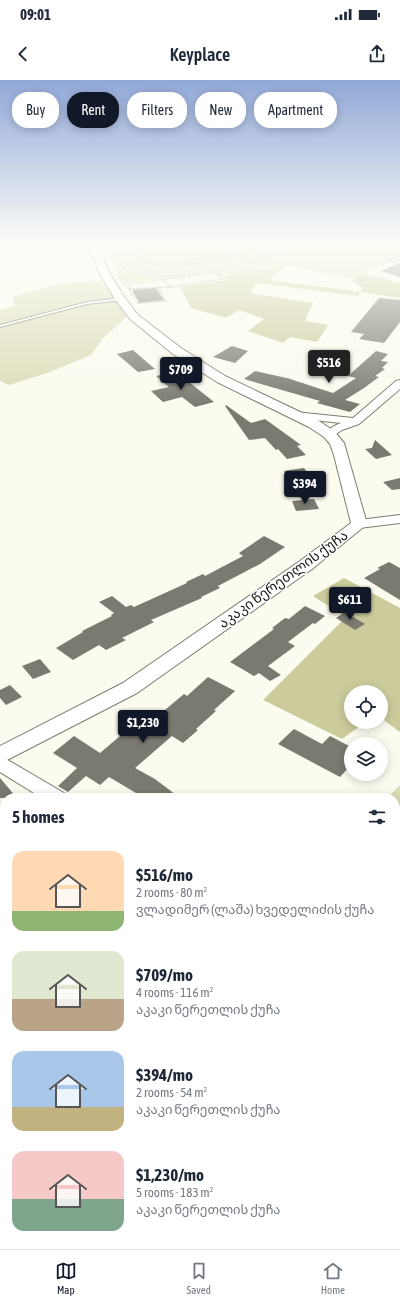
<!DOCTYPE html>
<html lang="en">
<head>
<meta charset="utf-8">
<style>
  body { margin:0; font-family:"Asap Condensed","Noto Sans Georgian",sans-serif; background:#f2f2f3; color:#1f2937; height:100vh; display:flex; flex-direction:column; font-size:15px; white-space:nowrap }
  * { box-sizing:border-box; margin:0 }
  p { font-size:13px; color:#747a83 }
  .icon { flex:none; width:22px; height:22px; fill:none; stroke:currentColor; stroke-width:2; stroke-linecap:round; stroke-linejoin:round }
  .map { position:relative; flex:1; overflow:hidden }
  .sheet { position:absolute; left:0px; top:713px; width:400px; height:456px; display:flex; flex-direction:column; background:#fff; border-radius:16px 16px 0 0; box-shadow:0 2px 10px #0003 }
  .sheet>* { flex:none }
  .guide { position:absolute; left:12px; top:12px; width:376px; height:36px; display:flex; gap:8px }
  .controls { position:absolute; left:344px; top:605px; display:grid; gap:8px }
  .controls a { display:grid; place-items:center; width:44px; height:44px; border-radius:50%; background:#fff; box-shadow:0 2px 10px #0003; font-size:20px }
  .price { position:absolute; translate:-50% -34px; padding:0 9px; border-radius:4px; background:#111827; color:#fff; font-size:13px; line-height:26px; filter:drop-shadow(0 1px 2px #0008) }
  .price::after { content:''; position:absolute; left:50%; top:24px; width:12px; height:9px; margin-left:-6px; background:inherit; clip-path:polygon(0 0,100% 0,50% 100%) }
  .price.active { background:#222; color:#fff }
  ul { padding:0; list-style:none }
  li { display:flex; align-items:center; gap:12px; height:100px; padding:0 12px }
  li span { display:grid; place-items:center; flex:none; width:112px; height:80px; border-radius:12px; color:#555 }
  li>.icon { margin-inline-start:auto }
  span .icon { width:48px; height:48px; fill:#fffc; stroke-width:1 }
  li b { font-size:17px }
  h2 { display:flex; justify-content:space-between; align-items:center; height:48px; padding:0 12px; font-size:17px }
  .pill { padding:0 14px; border-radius:16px; background:#fff; box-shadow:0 2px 10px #0003; font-size:14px; line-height:36px }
  .pill.active { background:#111827; color:#fff }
  .status { display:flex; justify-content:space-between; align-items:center; height:28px; padding:0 20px; background:#fff; direction:ltr }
  .status svg { height:11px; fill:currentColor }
  header { display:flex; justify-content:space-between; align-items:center; height:52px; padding:0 12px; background:#fff; font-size:18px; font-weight:600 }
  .tab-bar { display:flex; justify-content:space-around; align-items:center; height:56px; border-top:1px solid #e0e1e3; background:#fff; font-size:11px; color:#747a83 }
  .tab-bar a { display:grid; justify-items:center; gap:2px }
  .tab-bar .active { color:#111827 }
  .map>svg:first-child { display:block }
</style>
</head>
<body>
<div class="status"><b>09:01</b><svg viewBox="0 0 49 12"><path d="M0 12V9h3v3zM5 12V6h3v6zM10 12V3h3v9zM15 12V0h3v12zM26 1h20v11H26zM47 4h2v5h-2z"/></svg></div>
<header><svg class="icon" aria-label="back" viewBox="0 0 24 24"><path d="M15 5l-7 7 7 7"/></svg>Keyplace<svg class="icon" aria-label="share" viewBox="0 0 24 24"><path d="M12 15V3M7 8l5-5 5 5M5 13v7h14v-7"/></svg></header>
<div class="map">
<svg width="400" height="1169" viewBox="0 0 400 1169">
  <rect width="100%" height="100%" fill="#fbfbef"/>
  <!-- green -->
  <g fill="#dbdbb6">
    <polygon points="104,164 108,164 118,186 128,191 147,196 197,194 123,207"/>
    <path d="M112,164H303C262,176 161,210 123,185C116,181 115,171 112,164Z"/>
    <polygon points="312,164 366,164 400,168 400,184 391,182 362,193 356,199 287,185 223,197 214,192 199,193 221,189"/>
    <polygon points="102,201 127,237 103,258 91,275 50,292 9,305 0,301 0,230 15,226 13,217 62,203"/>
    <polygon points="400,705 400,756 395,753 395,718 387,718"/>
    <polygon points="0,850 5,854 5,1005 1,1008 5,1016 5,1164 85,1164 87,1169 0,1169"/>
  </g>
  <!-- forest -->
  <g fill="#cbcb9c">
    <polygon points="287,185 269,200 361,212 362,207 352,201 362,193 400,203 400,218 361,212 358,216 257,203 250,213 313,223 305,241 328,245 317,262 290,257 283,263 248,251 264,239 239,230 226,238 191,228 180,207 227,200 223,197"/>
    <polygon points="344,498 400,528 400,652 381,638 381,612 351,612 351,642 366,642 342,659 263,620 346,537 313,516"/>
  </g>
  <!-- building -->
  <g fill="#7a7a70">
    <polygon points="397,184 400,184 400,197 381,191"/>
    <polygon points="156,208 164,220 139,223 132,210"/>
    <polygon points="379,218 400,220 400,242 384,263 359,259 364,254 351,252"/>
    <polygon points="232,266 248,271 235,283 213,277"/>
    <polygon points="133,270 142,278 155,289 138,292 117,274"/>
    <polygon points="376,271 388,274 381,281 388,282 382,288 385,289 375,296 379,297 364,308 345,320 360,324 350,332 317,323 320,321 244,299 255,291 291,299 290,299 333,313 356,298 348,296"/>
    <polygon points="169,293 178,300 184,298 214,322 195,327 182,317 163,322 151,311 169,307 156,296"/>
    <polygon points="226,325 251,343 265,339 301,365 297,366 306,375 287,379 278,369 276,370 265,358 249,360 225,326"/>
    <polygon points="375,360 392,375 376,379 365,369 372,368"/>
    <polygon points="304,388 311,397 291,401 284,391"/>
    <polygon points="400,398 400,409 392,410 383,402"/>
    <polygon points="314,419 319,429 296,431 292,421"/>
    <polygon points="264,456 285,467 260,484 218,506 220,508 201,517 202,518 151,540 154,542 122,558 126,560 106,570 99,565 73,580 56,568 83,552 82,551 112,536 111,535 114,533 99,522 112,516 126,527 131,525 134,527 187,503 186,502 203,494 205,496 243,476 239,473"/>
    <polygon points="389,482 400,488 400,520 364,498 380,489 377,488"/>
    <polygon points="305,526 325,536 315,544 313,543 288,562 295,566 268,586 281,595 270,601 259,593 254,596 230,582 274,549 272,548 285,538 289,539"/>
    <polygon points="345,532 365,544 355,550 336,538"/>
    <polygon points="40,579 51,592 33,599 22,586"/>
    <polygon points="208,597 235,611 214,630 216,631 196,649 198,650 183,663 172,656 135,688 155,699 180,718 128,718 136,713 109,697 100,705 86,696 68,712 58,706 77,688 53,673 74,656 100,673 133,645 141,650 184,614 187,616"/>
    <polygon points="10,605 22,617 6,625 0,618 0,610"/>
    <polygon points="294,649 322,664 330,656 351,667 351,685 340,697 278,664"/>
    <polygon points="0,698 17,718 0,718"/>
  </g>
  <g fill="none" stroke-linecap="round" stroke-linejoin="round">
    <!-- service casing -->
    <g stroke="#7d7d73" stroke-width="2">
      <g id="service">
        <polygon points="400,176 400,178 396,180 400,181 400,183 390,180"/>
        <polygon points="120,218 122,218 122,220 87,224 0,247 0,245 87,222"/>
        <polygon points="354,1164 371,1164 373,1169 357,1169"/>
      </g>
    </g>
    <!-- minor casing -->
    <g stroke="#7d7d73" stroke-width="2">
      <g id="minor">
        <polygon points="400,300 400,309 359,344 342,350 333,356 325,356 323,354 334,346 341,343 295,338 291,337 289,335 291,333 295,332 353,338 396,301"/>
        <polygon points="400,435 400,443 359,448 354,447 352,444 354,441 359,440"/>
        <polygon points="0,678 6,679 64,713 66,718 42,718 0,692"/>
        <polygon points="395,936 400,937 400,960 395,959"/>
      </g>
    </g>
    <!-- tertiary casing -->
    <g stroke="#7d7d73" stroke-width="2">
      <polygon id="tertiary" points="87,164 97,164 110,194 125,218 138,235 181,268 225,296 319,341 334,351 344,363 367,444 312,489 137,613 7,680 0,682 0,666 123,603 300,481 351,443 334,375 330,364 324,357 309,347 217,302 173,274 130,239 115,219 100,194"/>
    </g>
    <!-- path -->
    <g stroke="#909087" stroke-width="1.5" stroke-dasharray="1.5 1.5" stroke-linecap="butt">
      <path d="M109,164C112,171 114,180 120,185C154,214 267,176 307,164"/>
      <path d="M134,164C136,170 137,177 143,180C169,197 241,172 270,164"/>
      <polygon points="214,192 223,199 171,207 163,200"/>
      <polyline points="128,207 129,209 171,207"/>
      <polyline points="141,208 150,222"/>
      <polyline points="129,209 134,217"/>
      <polyline points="137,223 165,221 158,207"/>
    </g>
    <!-- service -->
    <use href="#service" fill="#fff" fill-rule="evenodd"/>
    <!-- minor -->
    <use href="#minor" fill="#fff" fill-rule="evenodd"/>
    <!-- tertiary -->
    <use href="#tertiary" fill="#fff" fill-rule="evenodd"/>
  </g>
  <!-- sky -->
  <linearGradient id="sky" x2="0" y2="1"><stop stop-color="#91a8d7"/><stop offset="0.5" stop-color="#fdfdf8"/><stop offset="1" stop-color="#fdfdf8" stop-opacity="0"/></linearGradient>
  <rect width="400" height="327" fill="url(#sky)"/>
  <g text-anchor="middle" stroke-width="3" stroke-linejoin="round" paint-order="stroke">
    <!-- street labels -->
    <g font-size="14" fill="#1a1a15" stroke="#fff">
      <text transform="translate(283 499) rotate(-36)" y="5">აკაკი წერეთლის ქუჩა</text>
    </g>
  </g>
</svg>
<div class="controls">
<a><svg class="icon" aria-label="locate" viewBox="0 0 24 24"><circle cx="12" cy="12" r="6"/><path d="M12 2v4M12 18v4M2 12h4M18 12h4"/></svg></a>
<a><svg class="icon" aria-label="layers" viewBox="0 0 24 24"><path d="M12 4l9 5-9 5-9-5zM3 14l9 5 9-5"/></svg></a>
</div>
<b class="price active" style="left:329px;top:304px">$516</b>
<b class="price" style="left:181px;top:311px">$709</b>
<b class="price" style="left:305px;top:425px">$394</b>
<b class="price" style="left:350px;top:541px">$611</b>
<b class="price" style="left:143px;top:664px">$1,230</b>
<div class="guide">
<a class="pill">Buy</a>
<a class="pill active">Rent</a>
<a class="pill">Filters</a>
<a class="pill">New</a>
<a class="pill">Apartment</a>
</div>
<section class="sheet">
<h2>5 homes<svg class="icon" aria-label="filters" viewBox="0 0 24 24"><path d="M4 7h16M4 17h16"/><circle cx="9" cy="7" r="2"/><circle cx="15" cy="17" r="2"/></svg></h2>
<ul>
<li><span style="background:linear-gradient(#ffd9b3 75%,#8fb573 0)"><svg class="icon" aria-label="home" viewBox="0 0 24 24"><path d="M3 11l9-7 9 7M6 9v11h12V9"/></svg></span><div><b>$516/mo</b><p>2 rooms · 80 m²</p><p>ვლადიმერ (ლაშა) ხვედელიძის ქუჩა</p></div></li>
<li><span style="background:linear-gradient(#dfe7d0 60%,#b9a48a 0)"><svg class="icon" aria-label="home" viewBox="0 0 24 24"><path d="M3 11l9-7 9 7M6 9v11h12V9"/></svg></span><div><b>$709/mo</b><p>4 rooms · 116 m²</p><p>აკაკი წერეთლის ქუჩა</p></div></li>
<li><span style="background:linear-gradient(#a9c7e8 70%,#c2b280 0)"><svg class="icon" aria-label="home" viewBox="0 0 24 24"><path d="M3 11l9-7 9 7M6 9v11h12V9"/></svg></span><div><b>$394/mo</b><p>2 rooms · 54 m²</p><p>აკაკი წერეთლის ქუჩა</p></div></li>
<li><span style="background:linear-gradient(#f6c9c9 60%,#7fa58c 0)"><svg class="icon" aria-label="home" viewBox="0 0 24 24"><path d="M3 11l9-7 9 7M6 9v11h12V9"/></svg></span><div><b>$1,230/mo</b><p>5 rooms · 183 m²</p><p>აკაკი წერეთლის ქუჩა</p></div></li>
</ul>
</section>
</div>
<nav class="tab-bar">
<a class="active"><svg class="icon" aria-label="map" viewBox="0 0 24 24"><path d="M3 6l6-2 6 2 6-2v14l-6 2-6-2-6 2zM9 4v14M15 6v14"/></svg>Map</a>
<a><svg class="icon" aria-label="saved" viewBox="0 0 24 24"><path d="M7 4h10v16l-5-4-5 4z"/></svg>Saved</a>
<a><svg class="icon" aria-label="home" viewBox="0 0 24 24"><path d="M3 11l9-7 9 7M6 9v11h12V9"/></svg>Home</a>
</nav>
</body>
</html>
